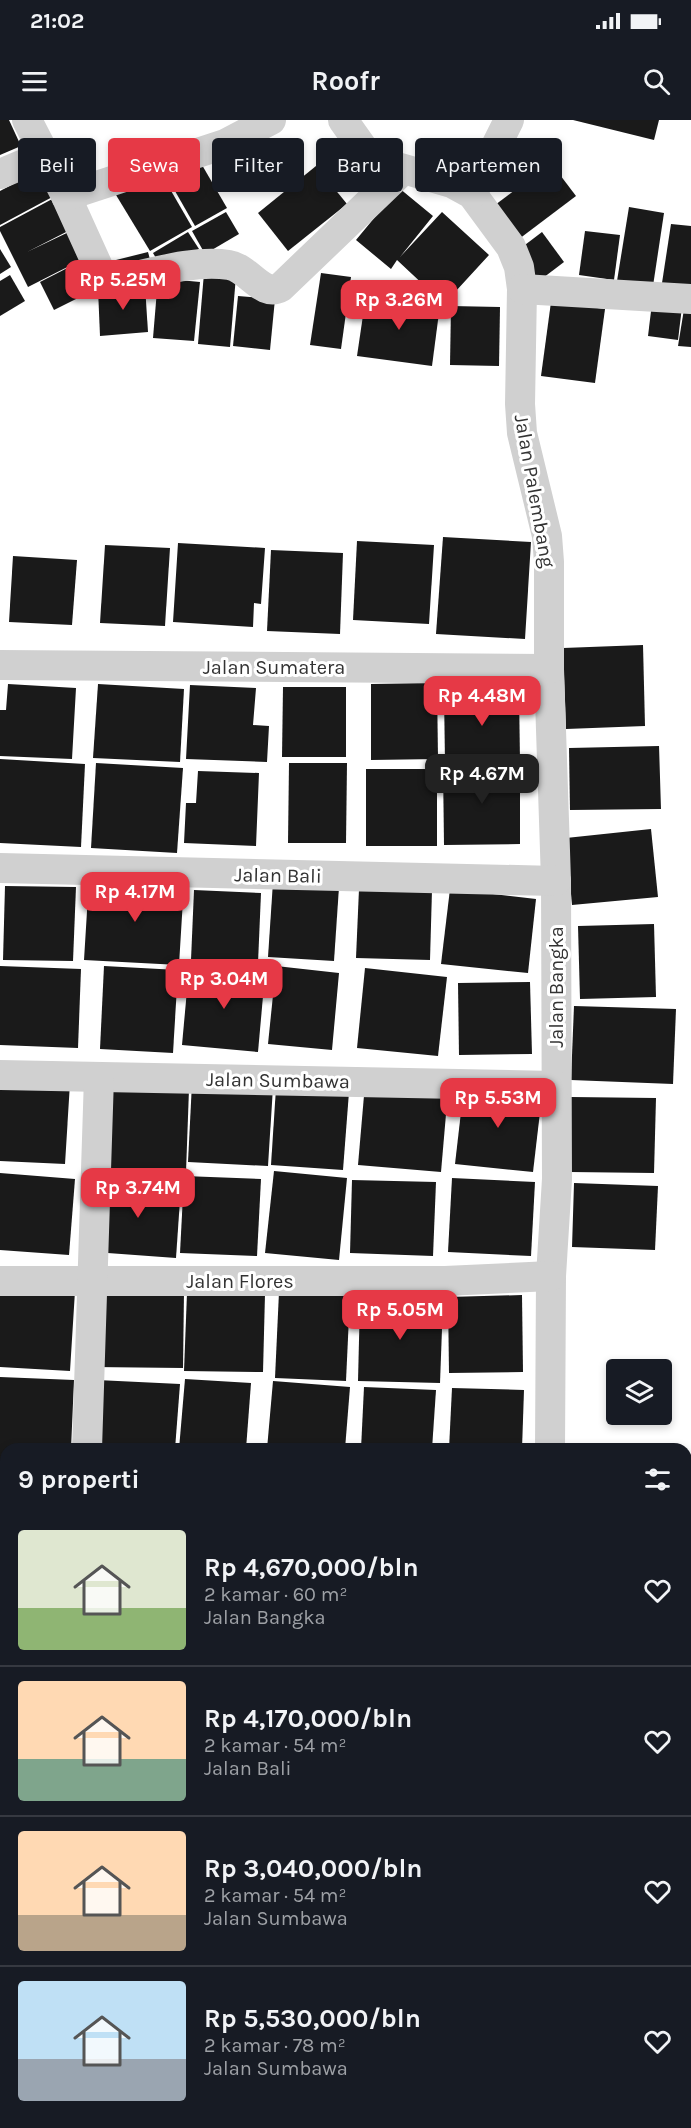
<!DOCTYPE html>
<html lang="id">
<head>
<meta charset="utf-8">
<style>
  body { margin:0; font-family:Karla,sans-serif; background:#20242c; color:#f1f3f6; height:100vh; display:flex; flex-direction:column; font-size:22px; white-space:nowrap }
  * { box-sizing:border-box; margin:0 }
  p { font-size:20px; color:#9ea1a6 }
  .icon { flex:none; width:33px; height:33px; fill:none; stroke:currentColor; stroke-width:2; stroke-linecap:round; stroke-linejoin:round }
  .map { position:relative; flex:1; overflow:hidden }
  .side { position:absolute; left:0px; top:1323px; width:692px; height:686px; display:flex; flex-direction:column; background:#171b24; border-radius:18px 18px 0 0; box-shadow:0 3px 9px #0003 }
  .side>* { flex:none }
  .banner { position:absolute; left:18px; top:18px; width:656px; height:54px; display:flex; gap:12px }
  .controls { position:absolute; left:606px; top:1239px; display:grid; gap:12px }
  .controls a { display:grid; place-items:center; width:66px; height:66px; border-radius:6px; background:#171b24; box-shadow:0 3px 9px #0003; font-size:30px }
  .price { position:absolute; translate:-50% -51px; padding:0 14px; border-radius:12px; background:#e63946; color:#fff; font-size:20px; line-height:39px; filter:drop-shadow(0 2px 3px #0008) }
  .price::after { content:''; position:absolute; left:50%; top:36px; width:18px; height:14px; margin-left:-9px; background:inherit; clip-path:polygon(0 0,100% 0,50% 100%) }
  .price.on { background:#222; color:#fff }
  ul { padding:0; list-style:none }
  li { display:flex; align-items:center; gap:18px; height:150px; padding:0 18px }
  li+li { border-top:2px solid #363941 }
  li span { display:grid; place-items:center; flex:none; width:168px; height:120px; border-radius:6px; color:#555 }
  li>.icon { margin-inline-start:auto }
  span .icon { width:72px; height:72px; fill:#fffc; stroke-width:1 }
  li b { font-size:26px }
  h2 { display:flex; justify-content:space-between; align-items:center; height:72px; padding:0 18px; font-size:26px }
  .tag { padding:0 21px; border-radius:6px; background:#171b24; box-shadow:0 3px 9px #0003; font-size:21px; line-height:54px }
  .tag.on { background:#e63946; color:#fff }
  .status { display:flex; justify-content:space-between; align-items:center; height:42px; padding:0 30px; background:#171b24; direction:ltr }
  .status svg { height:16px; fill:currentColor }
  header { display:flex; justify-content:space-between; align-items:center; height:78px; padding:0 18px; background:#171b24; font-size:27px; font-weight:700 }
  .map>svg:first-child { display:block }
</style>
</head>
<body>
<div class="status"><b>21:02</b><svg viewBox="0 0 49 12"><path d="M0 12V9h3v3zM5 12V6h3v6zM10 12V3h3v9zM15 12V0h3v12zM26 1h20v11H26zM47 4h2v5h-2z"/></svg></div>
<header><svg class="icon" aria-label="menu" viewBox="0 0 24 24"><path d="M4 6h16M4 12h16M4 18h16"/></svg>Roofr<svg class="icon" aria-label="search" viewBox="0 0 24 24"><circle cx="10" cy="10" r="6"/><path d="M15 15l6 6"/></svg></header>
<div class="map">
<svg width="691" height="2008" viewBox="0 0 691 2008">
  <rect width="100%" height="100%" fill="#fff"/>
  <!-- building -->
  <g fill="#1a1a1a">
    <polygon points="0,0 9,0 21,26 0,35"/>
    <polygon points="573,0 659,0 654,20"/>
    <polygon points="551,43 576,76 519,119 495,85"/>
    <polygon points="202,45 227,88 195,106 171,64"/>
    <polygon points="316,46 347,84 288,131 258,93"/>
    <polygon points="42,49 56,75 0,105 0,71"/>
    <polygon points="159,50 192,107 150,131 116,75"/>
    <polygon points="399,68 433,96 400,137 442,92 489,135 444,184 397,140 391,149 356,120"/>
    <polygon points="56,77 72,109 27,132 73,110 87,137 28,167 0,111 0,107"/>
    <polygon points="629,87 664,93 653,166 617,161"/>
    <polygon points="226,92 239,114 205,134 192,111"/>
    <polygon points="671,104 691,106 691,167 662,163"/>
    <polygon points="585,111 620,115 614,160 579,155"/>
    <polygon points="188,112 199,129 163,150 153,133"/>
    <polygon points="542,112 564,142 539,161 517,131"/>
    <polygon points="0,129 11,147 0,154"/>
    <polygon points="148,132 152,147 116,156 112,141"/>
    <polygon points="87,138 102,166 54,190 40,162"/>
    <polygon points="204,153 236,156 230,227 198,224"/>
    <polygon points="321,153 351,157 341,229 310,225"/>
    <polygon points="10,155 25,181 0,196 0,161"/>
    <polygon points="158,158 200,162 194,221 153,218"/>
    <polygon points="145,166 148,212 100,216 98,169"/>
    <polygon points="366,175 440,185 432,246 357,236"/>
    <polygon points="238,176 275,179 270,230 233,226"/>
    <polygon points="551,182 605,189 595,263 541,256"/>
    <polygon points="652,183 682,187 678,220 648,216"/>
    <polygon points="685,183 691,184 691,227 678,226"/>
    <polygon points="451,186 500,187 499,246 450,245"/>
    <polygon points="443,417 531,422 525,519 436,514"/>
    <polygon points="357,421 434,425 429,504 353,500"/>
    <polygon points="178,423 265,428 261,484 254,483 253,507 173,502"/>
    <polygon points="105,425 170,428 165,506 100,503"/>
    <polygon points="271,430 343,433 340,514 267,511"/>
    <polygon points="13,436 77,440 72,505 9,502"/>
    <polygon points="643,525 645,606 566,609 563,528"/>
    <polygon points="437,563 438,639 371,640 371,564"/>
    <polygon points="8,564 76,568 72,639 0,636 0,590 6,590"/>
    <polygon points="98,564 184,569 180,642 93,638"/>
    <polygon points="190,565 256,568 253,605 269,606 267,642 186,639"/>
    <polygon points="283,567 346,567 346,637 282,637"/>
    <polygon points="519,572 520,642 445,643 444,573"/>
    <polygon points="659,626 661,689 570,690 569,628"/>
    <polygon points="0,639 85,644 81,727 0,723"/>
    <polygon points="96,643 183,648 177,733 91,728"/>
    <polygon points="289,643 347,643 346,723 288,723"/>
    <polygon points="520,645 520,724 444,725 443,646"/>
    <rect x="366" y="649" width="71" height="77"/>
    <polygon points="198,651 259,653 256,726 184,723 186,683 196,683"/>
    <polygon points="651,709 658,777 572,785 566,718"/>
    <polygon points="103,759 184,763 179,845 84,840 88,775 102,775"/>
    <polygon points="273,762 339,767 334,841 268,837"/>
    <polygon points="5,766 76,767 73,841 3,840"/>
    <polygon points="359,769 432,770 430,840 356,838"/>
    <polygon points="450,769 536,779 528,853 441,844"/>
    <polygon points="194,770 261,773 258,843 191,840"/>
    <polygon points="654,804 656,877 580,879 578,806"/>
    <polygon points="0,846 81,849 78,928 0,925"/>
    <polygon points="104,846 178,850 173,933 100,929"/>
    <polygon points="276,846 339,853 332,930 268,924"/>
    <polygon points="189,848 265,854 258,932 182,925"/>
    <polygon points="365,848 447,857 438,936 357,928"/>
    <polygon points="530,862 532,934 459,935 458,863"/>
    <polygon points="574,886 676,889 673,964 571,960"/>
    <polygon points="0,960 70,963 65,1044 0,1041"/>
    <polygon points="192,963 273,967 268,1046 188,1042"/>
    <polygon points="365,964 448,971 441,1052 358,1045"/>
    <polygon points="464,966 542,975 533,1052 455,1044"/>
    <polygon points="100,967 189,969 186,1052 98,1050"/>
    <polygon points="276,968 349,972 343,1050 271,1045"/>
    <polygon points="571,977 656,978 654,1053 570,1052"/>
    <polygon points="274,1051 347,1058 339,1140 265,1133"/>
    <polygon points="0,1053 75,1059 69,1135 0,1130"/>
    <polygon points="184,1056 261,1059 257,1136 180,1133"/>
    <polygon points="452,1058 535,1062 531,1136 448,1132"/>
    <polygon points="99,1060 181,1065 176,1138 94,1132"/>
    <polygon points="352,1060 436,1062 433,1136 350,1133"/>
    <polygon points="574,1063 658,1066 655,1130 572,1127"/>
    <polygon points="0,1167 75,1171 70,1251 0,1247"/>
    <polygon points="93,1171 184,1171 183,1248 93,1247"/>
    <polygon points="279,1172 350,1175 346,1261 275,1258"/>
    <polygon points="187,1173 265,1174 263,1252 184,1251"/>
    <polygon points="522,1175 523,1252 449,1253 448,1177"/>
    <polygon points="360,1180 443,1182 440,1263 358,1261"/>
    <polygon points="0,1257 74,1260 71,1329 6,1329 6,1341 0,1341"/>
    <polygon points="185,1259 251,1263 246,1329 179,1329"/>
    <polygon points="97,1260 180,1264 175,1329 93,1329"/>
    <polygon points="273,1261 350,1267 345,1329 267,1329"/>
    <polygon points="364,1267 436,1270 432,1329 361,1329"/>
    <polygon points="452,1268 524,1270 522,1329 449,1329"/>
    <polygon points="3,1388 6,1397 6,1513 0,1515 0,1389"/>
    <polygon points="0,1585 6,1586 6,1658 0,1657"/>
    <rect x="0" y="1677" width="6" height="73"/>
    <polygon points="0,1794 6,1794 6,1880 0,1879"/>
    <polygon points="0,2000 6,2000 6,2002 27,2002 67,2006 67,2008 0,2008"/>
  </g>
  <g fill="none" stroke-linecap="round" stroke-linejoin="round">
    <!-- minor -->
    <g stroke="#d0d0d0" stroke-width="30">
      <path d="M27,0L66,76L100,151L109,162C146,155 192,139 229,145C249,148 262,178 281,167L403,50"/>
      <polyline points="343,0 367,34 376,41 452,63 472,74 511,127 519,147 522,169 520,284 522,313 547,416 549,442 549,549 556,761 557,1059 551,1156 550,1329"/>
      <polyline points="0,54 45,35"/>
      <polyline points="472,74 509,0"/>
      <polyline points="66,76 225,24 271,0"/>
      <polyline points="522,169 691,179"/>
      <polyline points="0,545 549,549"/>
      <polyline points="0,748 556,761"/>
      <polyline points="0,955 556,966"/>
      <polyline points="0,1161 445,1161 551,1156"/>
      <polyline points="87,1329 99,957"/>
      <polyline points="0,1373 6,1374"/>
      <polyline points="0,1575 6,1574"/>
      <polyline points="0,1782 6,1782"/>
      <polyline points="0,1980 6,1981"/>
      <polyline points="542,2002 542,2008"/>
    </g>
  </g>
  <g text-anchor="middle" stroke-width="6" stroke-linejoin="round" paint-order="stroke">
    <!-- street labels -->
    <g font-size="20" fill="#333" stroke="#fff">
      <text transform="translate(535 371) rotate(80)" y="7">Jalan Palembang</text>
      <text x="274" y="554">Jalan Sumatera</text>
      <text transform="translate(278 755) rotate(1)" y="7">Jalan Bali</text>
      <text transform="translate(556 867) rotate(-90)" y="7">Jalan Bangka</text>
      <text transform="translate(278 960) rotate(1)" y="7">Jalan Sumbawa</text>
      <text x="240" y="1168">Jalan Flores</text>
    </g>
  </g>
</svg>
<div class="controls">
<a><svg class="icon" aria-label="layers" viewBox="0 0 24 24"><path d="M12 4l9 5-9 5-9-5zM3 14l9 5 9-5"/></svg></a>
</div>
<b class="price" style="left:123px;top:191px">Rp 5.25M</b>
<b class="price" style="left:399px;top:211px">Rp 3.26M</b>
<b class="price" style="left:482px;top:607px">Rp 4.48M</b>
<b class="price on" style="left:482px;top:685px">Rp 4.67M</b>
<b class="price" style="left:135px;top:803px">Rp 4.17M</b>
<b class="price" style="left:224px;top:890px">Rp 3.04M</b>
<b class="price" style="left:498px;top:1009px">Rp 5.53M</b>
<b class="price" style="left:138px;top:1099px">Rp 3.74M</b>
<b class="price" style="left:400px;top:1221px">Rp 5.05M</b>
<div class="banner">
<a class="tag">Beli</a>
<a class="tag on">Sewa</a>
<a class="tag">Filter</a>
<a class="tag">Baru</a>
<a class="tag">Apartemen</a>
</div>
<section class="side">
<h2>9 properti<svg class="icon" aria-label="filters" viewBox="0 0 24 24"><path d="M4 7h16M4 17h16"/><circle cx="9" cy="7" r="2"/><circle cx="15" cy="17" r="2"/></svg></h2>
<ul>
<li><span style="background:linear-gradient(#dfe7d0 65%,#8fb573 0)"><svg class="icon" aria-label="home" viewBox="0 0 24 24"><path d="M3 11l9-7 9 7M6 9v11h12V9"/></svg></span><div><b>Rp 4,670,000/bln</b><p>2 kamar · 60 m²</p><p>Jalan Bangka</p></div><svg class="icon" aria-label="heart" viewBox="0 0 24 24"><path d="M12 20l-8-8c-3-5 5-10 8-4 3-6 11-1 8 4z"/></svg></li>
<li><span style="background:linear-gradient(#ffd9b3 65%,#7fa58c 0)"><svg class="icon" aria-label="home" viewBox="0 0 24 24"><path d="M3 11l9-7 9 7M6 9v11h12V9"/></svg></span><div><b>Rp 4,170,000/bln</b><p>2 kamar · 54 m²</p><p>Jalan Bali</p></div><svg class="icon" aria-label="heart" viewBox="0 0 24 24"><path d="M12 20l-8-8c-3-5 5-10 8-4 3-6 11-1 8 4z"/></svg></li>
<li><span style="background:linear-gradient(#ffd9b3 70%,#b9a48a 0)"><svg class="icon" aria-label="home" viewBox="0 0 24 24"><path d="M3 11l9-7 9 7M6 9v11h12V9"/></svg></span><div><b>Rp 3,040,000/bln</b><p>2 kamar · 54 m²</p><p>Jalan Sumbawa</p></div><svg class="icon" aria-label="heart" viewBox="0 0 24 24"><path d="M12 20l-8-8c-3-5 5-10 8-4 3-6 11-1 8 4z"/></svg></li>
<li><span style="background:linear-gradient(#bfe0f5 65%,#9aa5b1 0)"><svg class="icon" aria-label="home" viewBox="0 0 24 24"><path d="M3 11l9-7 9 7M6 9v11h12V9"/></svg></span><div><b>Rp 5,530,000/bln</b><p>2 kamar · 78 m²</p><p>Jalan Sumbawa</p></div><svg class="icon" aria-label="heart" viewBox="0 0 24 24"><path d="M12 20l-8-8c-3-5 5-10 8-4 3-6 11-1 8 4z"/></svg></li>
</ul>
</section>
</div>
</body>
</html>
